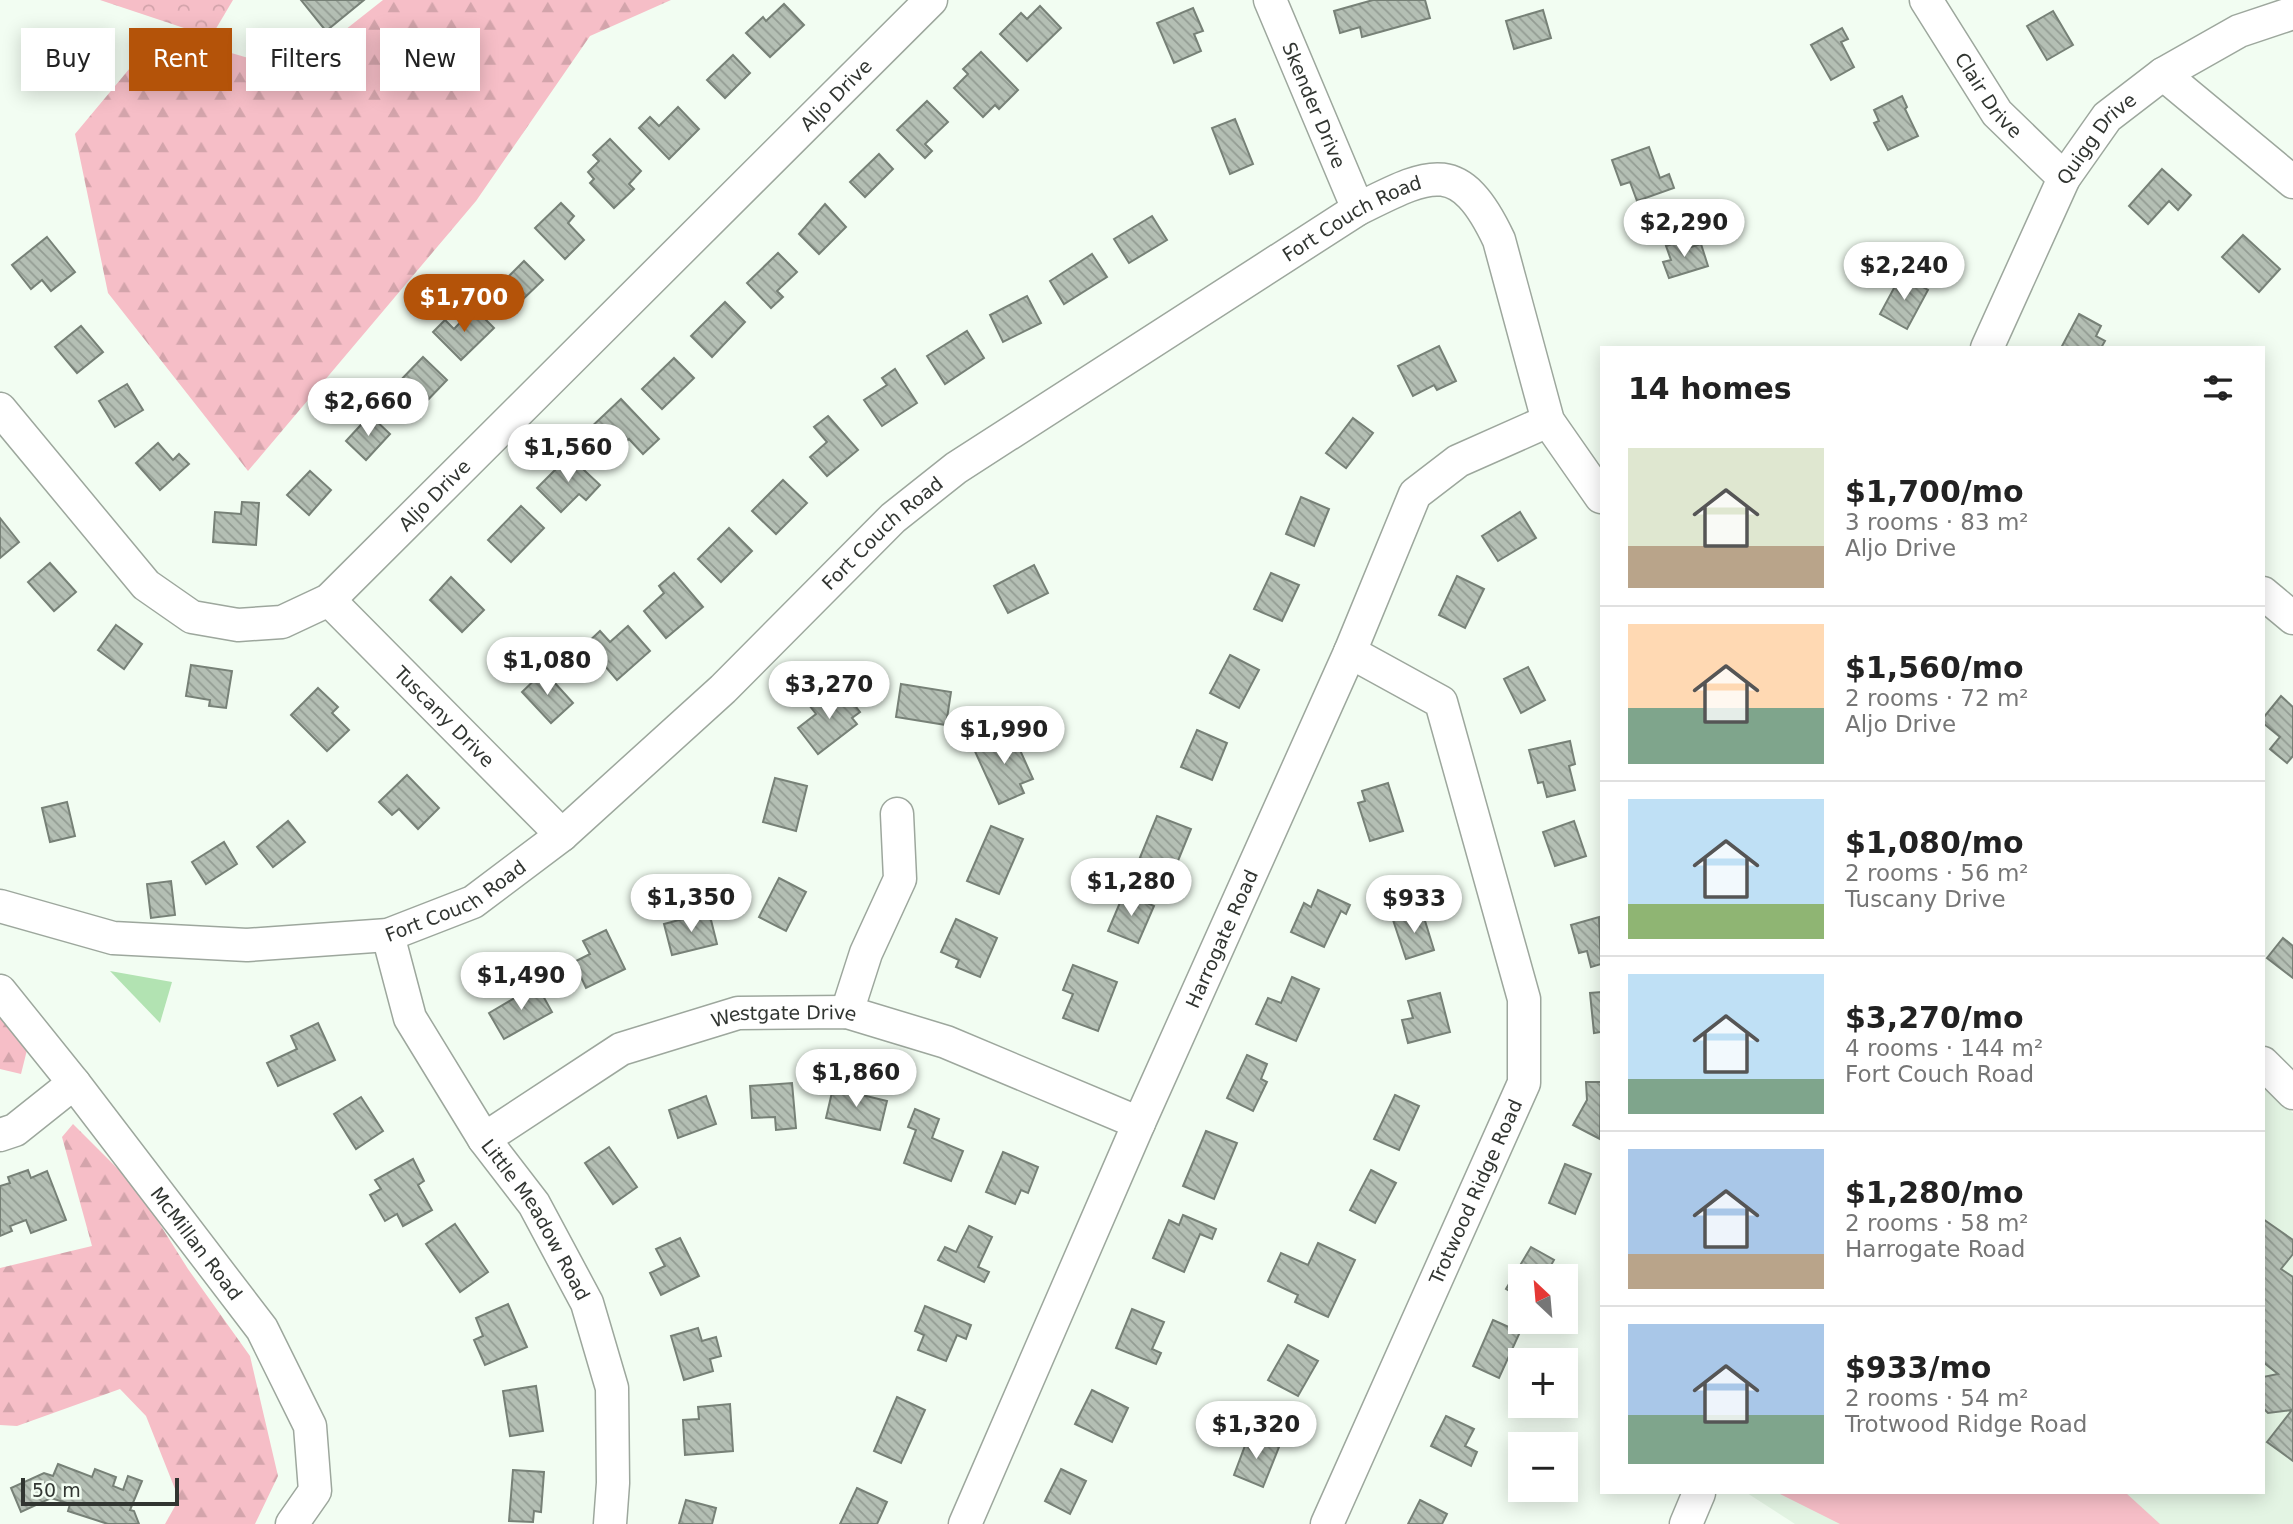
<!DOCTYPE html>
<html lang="en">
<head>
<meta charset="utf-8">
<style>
  body { margin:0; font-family:"DejaVu Sans",sans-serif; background:#f2f2f2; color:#222; height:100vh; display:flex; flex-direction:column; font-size:26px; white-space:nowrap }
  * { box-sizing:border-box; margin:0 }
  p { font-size:23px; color:#767676 }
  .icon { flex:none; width:38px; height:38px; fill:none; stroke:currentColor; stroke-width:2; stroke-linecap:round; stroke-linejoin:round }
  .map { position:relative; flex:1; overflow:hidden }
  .details { position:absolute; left:1600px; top:346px; width:665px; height:1148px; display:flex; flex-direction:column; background:#fff; border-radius:0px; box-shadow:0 4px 18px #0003 }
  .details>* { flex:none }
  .top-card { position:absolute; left:21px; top:28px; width:665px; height:63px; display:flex; gap:14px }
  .needle { width:46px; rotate:334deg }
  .fabs { position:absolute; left:1508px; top:1264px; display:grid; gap:14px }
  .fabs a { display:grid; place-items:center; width:70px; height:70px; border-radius:0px; background:#fff; box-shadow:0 4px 18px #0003; font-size:35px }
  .scale { position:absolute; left:21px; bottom:18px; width:158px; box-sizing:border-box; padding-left:7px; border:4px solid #313531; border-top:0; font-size:19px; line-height:24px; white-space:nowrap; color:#313531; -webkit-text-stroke:5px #f2fdf2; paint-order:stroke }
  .price { position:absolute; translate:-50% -60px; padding:0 16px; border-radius:24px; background:#fff; color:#222; font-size:23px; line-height:46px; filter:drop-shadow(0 2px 4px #0008) }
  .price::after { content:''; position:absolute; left:50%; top:42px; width:21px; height:16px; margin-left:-10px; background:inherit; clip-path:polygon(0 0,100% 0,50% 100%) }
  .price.selected { background:#b45309; color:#fff }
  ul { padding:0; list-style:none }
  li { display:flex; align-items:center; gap:21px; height:175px; padding:0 28px }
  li+li { border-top:2px solid #e0e0e0 }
  li span { display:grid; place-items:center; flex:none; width:196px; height:140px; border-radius:0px; color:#555 }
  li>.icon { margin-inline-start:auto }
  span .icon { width:84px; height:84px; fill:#fffc; stroke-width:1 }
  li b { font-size:30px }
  h2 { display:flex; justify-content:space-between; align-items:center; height:84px; padding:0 28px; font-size:30px }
  .pill { padding:0 24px; border-radius:0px; background:#fff; box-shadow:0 4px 18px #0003; font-size:24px; line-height:63px }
  .pill.selected { background:#b45309; color:#fff }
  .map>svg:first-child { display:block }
</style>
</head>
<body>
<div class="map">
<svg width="2293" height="1524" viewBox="0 0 2293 1524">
  <defs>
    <pattern id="forest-firs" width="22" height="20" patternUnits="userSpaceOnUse" patternTransform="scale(1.75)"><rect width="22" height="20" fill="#f6bec7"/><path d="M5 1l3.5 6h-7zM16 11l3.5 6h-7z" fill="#d3a4ab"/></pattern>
    <pattern id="park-crowns" width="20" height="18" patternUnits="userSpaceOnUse" patternTransform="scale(1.75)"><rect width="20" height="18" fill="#f6bec7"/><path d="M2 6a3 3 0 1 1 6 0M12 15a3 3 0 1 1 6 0" fill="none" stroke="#d3a4ab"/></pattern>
    <pattern id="building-back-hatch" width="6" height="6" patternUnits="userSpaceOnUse" patternTransform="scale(1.75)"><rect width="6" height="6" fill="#b4bfb4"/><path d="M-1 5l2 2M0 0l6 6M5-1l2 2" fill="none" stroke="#939c93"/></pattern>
  </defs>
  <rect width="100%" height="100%" fill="#f2fdf2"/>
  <!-- built -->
  <polygon fill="#e3f4e3" points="2263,1084 2293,1113 2293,1524 1795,1524 1747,1493 2263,1493"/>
  <!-- forest -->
  <g fill="url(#forest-firs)">
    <polygon points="383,0 671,0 590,36 476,201 248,471 108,293 75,134 160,32 293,71"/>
    <polygon points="0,1009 28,1046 21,1074 0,1069"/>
    <polygon points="73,1124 137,1188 188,1269 250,1356 278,1476 255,1524 165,1524 179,1499 146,1416 120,1389 17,1426 0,1425 0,1268 92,1246 62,1137"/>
  </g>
  <!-- park -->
  <polygon fill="url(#park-crowns)" points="100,0 233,0 211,37"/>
  <!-- pitch -->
  <polygon fill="#f6bec7" points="1778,1493 2126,1493 2160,1524 1840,1524"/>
  <!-- water -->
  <polygon fill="#b2e3b2" points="110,971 172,982 160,1023"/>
  <!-- building -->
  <g fill="url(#building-back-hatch)" stroke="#778177" stroke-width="2">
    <polygon points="301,0 364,0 326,31"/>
    <polygon points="1373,0 1425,0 1430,18 1362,37 1360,27 1340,33 1334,11"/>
    <polygon points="784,4 804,25 770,57 746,33 763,17 766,21"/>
    <polygon points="1040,6 1061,28 1027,61 1000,34 1021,13 1027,19"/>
    <polygon points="1193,8 1203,31 1194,34 1201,51 1174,63 1157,23"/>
    <polygon points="1543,10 1551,38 1514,49 1506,21"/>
    <polygon points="2053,11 2073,45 2047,60 2027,26"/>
    <polygon points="1842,28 1848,39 1841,42 1854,67 1831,80 1811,45"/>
    <polygon points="981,52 1018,90 999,109 995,105 983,117 954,88 968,74 963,69"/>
    <polygon points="733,55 750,73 725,98 707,80"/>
    <polygon points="1902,96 1907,107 1905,109 1918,136 1888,150 1874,123 1879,121 1874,110"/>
    <polygon points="927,101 948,122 925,144 932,151 925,158 897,130"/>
    <polygon points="678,107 699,129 669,159 639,128 650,117 659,126"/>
    <polygon points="1235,119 1253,164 1230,174 1212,128"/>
    <polygon points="610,139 641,171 629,184 634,189 614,208 590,183 594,179 588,172 599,161 593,155"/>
    <polygon points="1649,147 1660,178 1669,174 1674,188 1637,201 1630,182 1621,185 1612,160"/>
    <polygon points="879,154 893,169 865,197 850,182"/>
    <polygon points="2162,169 2191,195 2178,210 2169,201 2148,224 2129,206"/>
    <polygon points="561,203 574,216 568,223 584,240 565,259 535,228"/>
    <polygon points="825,204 846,227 819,254 799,234"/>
    <polygon points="1152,216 1167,240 1129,263 1114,239"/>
    <polygon points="2243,235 2280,269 2259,292 2222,257"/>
    <polygon points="47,237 75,272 51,291 42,280 31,289 12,265"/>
    <polygon points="1688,239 1691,247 1701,244 1708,266 1669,278 1663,262 1671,260 1666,246"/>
    <polygon points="778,253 797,272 777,291 783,297 771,308 747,283"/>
    <polygon points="1092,254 1107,277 1064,304 1050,281"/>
    <polygon points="524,261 543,280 520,302 502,283"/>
    <polygon points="1901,275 1928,290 1907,329 1880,314"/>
    <polygon points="1027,296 1041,323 1003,342 990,315"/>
    <polygon points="725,302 745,322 712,357 691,336"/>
    <polygon points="474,308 494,328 461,360 433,332 445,320 454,329"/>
    <polygon points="2079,314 2101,326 2096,336 2105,341 2101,348 2061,348"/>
    <polygon points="81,326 103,352 77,373 55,347"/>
    <polygon points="967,331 984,358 945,384 927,356"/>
    <polygon points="1439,346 1456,381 1437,390 1434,385 1413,396 1398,366"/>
    <polygon points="423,357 447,380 420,408 396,385"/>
    <polygon points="674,358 694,378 662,409 642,389"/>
    <polygon points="895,369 917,403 882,426 864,400 887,385 882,378"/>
    <polygon points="127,384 143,410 115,427 99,401"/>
    <polygon points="621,399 659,439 643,454 629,439 610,456 587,431"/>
    <polygon points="370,415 390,434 366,460 346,441"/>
    <polygon points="828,416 858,450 827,476 810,457 827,442 814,427"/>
    <polygon points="1353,418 1373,433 1346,468 1326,453"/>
    <polygon points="158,443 173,460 179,454 189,464 160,490 136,463"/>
    <polygon points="569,456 600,485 586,500 579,494 561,512 537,488"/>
    <polygon points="310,471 331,490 309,515 287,495"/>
    <polygon points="783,480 807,503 776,534 752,511"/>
    <polygon points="1301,497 1329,509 1314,546 1286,534"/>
    <polygon points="242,502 259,503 256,545 213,542 215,512 241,514"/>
    <polygon points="521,506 544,528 511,562 488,540"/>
    <polygon points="1520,512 1536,538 1498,561 1482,536"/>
    <polygon points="0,518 19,542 0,558"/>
    <polygon points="729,528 752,551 721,582 698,559"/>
    <polygon points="50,563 76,592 54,611 28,582"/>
    <polygon points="1034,565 1048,593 1008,613 994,586"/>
    <polygon points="674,573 703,607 666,638 644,611 664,593 659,586"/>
    <polygon points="1271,573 1299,585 1282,621 1254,609"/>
    <polygon points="1457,576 1484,589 1465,628 1439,615"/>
    <polygon points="451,577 484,610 462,632 430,600"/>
    <polygon points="116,625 142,644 124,669 98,650"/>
    <polygon points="628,626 650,651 617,680 586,644 600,631 610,642"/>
    <polygon points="1230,655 1259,670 1239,708 1210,693"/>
    <polygon points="191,665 232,671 226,708 209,706 210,700 186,696"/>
    <polygon points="1528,667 1545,700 1521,713 1504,679"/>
    <polygon points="544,671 573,703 551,723 522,692"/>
    <polygon points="901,684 951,692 946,725 896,717"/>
    <polygon points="318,688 338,707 332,713 349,730 327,751 291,715"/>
    <polygon points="828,690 840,705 849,698 860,712 852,718 857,724 818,754 798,728 816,714 809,705"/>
    <polygon points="2281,696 2293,707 2293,756 2287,763 2270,749 2280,737 2263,723 2263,718"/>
    <polygon points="1011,730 1033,779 1020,784 1024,793 999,804 973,747"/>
    <polygon points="1197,730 1227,743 1212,780 1181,767"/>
    <polygon points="1570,741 1575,764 1569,766 1575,790 1547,797 1543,782 1538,783 1529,750"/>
    <polygon points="407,775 439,808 418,829 399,809 392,815 379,802"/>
    <polygon points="775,778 807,786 796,831 763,822"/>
    <polygon points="1388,783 1403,831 1370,841 1358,803 1365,801 1362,791"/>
    <polygon points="67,802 75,836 50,842 42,808"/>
    <polygon points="1157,816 1191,829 1173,873 1139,860"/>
    <polygon points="288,821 305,842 273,867 257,847"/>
    <polygon points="1574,821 1586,856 1555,866 1543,832"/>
    <polygon points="991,826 1023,839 999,894 967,881"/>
    <polygon points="224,842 237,864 206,884 192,862"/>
    <polygon points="779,878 806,892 786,931 759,917"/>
    <polygon points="171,881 175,915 151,918 147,884"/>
    <polygon points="1318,890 1350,905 1346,914 1341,911 1324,947 1291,932 1304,903 1311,907"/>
    <polygon points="1124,893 1154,906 1138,943 1108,931"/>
    <polygon points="1422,911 1434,950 1406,959 1393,920"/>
    <polygon points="709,912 717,944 672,955 664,924"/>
    <polygon points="1599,917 1601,964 1591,967 1587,951 1579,953 1571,925"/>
    <polygon points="956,919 997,938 980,977 956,967 959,960 941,952"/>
    <polygon points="606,930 625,969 586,988 574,962 590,954 583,941"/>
    <polygon points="2283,938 2293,946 2293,978 2267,958"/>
    <polygon points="1073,965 1117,982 1098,1031 1063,1018 1073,994 1063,990"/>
    <polygon points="1292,977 1319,989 1296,1041 1256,1024 1268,998 1281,1003"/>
    <polygon points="537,985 552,1012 504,1039 489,1013"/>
    <polygon points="1601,992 1601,1032 1594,1033 1590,993"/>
    <polygon points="1440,993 1450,1032 1408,1043 1402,1020 1413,1018 1408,1001"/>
    <polygon points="318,1023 335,1060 278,1086 267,1063 297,1049 291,1036"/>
    <polygon points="1247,1055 1267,1064 1261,1079 1267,1082 1253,1111 1227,1098"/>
    <polygon points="1586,1082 1601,1082 1600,1139 1573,1125 1587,1100"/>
    <polygon points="792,1083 796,1128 776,1130 775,1117 752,1118 750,1086"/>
    <polygon points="833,1088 887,1101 880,1130 826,1118"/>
    <polygon points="1395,1095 1419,1106 1399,1150 1374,1139"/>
    <polygon points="706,1096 716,1124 678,1138 669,1110"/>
    <polygon points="361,1097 383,1131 356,1149 334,1114"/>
    <polygon points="915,1109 939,1119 932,1138 963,1151 951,1181 904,1163 916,1130 908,1127"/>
    <polygon points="1206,1131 1237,1143 1214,1199 1183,1186"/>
    <polygon points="609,1147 637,1187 613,1204 585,1163"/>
    <polygon points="1003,1152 1038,1167 1028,1193 1021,1190 1015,1204 986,1192"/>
    <polygon points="413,1159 424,1181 418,1185 432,1210 403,1226 397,1214 385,1221 370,1195 381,1189 375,1180"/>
    <polygon points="1565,1164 1591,1174 1575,1214 1549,1203"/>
    <polygon points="28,1170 31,1178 47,1171 66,1220 31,1233 26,1220 10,1226 12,1231 0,1236 0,1186 10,1183 8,1177"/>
    <polygon points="1371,1170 1396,1183 1375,1223 1350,1210"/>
    <polygon points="1183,1215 1216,1229 1212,1239 1200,1234 1184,1272 1153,1258 1169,1220 1179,1225"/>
    <polygon points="2263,1219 2293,1240 2293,1254 2281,1269 2293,1277 2293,1461 2267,1442 2292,1410 2268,1413 2263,1408 2263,1377 2278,1374 2263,1362"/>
    <polygon points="455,1224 488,1272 460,1292 426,1244"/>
    <polygon points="969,1226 992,1237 978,1267 989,1272 984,1282 938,1260 945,1247 956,1252"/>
    <polygon points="680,1238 699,1276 661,1295 650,1273 665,1266 656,1249"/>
    <polygon points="1318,1243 1355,1260 1328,1317 1295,1302 1298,1295 1268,1281 1281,1253 1308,1265"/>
    <polygon points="1531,1247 1554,1260 1545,1276 1521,1276 1521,1298 1506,1289"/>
    <polygon points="508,1304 527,1347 485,1365 474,1340 483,1336 476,1318"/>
    <polygon points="925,1306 971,1325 966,1339 957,1335 946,1361 918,1350 924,1335 915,1331"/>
    <polygon points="1132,1309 1164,1322 1152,1349 1161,1353 1156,1364 1116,1348"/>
    <polygon points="1493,1320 1520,1332 1499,1378 1473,1366"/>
    <polygon points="698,1328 702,1341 716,1337 721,1356 710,1359 713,1371 684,1380 671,1336"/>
    <polygon points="1288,1345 1318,1361 1298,1396 1268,1380"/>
    <polygon points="536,1386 543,1431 510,1436 503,1391"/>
    <polygon points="1092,1390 1128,1408 1112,1442 1075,1424"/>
    <polygon points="897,1397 925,1410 901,1463 874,1451"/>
    <polygon points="730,1404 733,1451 685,1455 683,1420 699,1419 698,1407"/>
    <polygon points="1446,1416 1474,1429 1465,1446 1477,1452 1471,1466 1431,1446"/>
    <polygon points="1249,1435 1279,1447 1263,1487 1234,1475"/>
    <polygon points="58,1464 92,1477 95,1469 116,1477 113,1486 123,1490 128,1476 142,1481 130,1510 134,1511 139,1524 108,1524 68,1511 70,1504 51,1498 21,1512 11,1488 44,1473 53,1476"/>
    <polygon points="1061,1469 1086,1481 1070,1514 1045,1501"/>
    <polygon points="513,1470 544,1472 541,1512 534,1511 533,1522 509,1521"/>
    <polygon points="857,1488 887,1502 877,1524 840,1524"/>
    <polygon points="686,1500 716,1508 712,1524 679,1524"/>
    <polygon points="1420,1500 1447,1514 1442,1524 1408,1524"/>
  </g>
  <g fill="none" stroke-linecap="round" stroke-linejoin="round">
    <!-- minor casing -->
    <g stroke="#9da79d" stroke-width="35">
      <g id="minor">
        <path id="s1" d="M1270,0L1358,209"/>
        <path id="s2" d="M1926,0L1997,113L2064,178"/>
        <polyline points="2163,74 2293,182"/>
        <path id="s3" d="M1987,348L2064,178L2107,117L2163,74L2239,31L2293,13"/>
        <path id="s4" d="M0,409L146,585L192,617L238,625L282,622L329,600L931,0"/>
        <polyline points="2263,593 2293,618"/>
        <path id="s5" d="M329,600L562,835"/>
        <path id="s6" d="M0,906L113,938L247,945L388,935L473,902L562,835L723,689L893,518L956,468L1358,209C1429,174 1459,155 1499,240L1548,421L1601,497"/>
        <path id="s7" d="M388,935L410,1018L484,1139L534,1204L587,1303L612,1388L613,1483L610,1524"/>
        <path id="s8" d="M0,991L74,1083L262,1329L310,1426L315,1491L292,1524"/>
        <polyline points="847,1012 866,953 900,879 897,814"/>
        <polyline points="2263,1063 2293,1093"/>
        <polyline points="0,1135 15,1130 74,1083"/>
        <path id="s9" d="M484,1139L621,1049L738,1013L847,1012L946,1042L1139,1123"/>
        <path id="s10" d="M965,1524L1139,1123L1350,652L1415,494L1458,461L1548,421"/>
        <path id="s11" d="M1327,1524L1524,1083V999L1441,702L1350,652"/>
        <polyline points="1686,1524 1699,1493"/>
      </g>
    </g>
    <!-- minor -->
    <use href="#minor" stroke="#fff" stroke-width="32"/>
  </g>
  <g text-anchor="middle" stroke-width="6" stroke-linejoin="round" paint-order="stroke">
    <!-- street labels -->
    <g font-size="19" fill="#313531" stroke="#f2fdf2">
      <text dy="7" stroke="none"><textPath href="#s2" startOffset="114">Clair Drive</textPath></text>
      <text dy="7" stroke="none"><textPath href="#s4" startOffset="1143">Aljo Drive</textPath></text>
      <text dy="7" stroke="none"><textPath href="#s1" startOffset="114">Skender Drive</textPath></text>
      <text dy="7" stroke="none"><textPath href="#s3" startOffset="238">Quigg Drive</textPath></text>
      <text dy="7" stroke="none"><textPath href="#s6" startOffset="1603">Fort Couch Road</textPath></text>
      <text dy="7" stroke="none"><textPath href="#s4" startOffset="576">Aljo Drive</textPath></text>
      <text dy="7" stroke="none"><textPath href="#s6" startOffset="1036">Fort Couch Road</textPath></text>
      <text dy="7" stroke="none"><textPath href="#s5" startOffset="164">Tuscany Drive</textPath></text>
      <text dy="7" stroke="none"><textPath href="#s6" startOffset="469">Fort Couch Road</textPath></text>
      <text dy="7" stroke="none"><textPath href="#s10" startOffset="639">Harrogate Road</textPath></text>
      <text dy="7" stroke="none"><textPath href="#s9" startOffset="332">Westgate Drive</textPath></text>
      <text dy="7" stroke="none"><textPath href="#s11" startOffset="364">Trotwood Ridge Road</textPath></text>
      <text dy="7" stroke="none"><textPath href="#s7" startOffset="324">Little Meadow Road</textPath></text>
      <text dy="7" stroke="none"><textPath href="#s8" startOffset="320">McMillan Road</textPath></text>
    </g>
  </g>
</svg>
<div class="fabs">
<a><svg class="needle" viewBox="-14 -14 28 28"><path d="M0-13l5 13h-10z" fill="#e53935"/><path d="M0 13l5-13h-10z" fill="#767676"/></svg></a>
<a>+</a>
<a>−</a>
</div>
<div class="scale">50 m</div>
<b class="price" style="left:1684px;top:259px">$2,290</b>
<b class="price" style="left:1904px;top:302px">$2,240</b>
<b class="price selected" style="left:464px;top:334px">$1,700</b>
<b class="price" style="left:368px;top:438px">$2,660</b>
<b class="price" style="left:568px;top:484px">$1,560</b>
<b class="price" style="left:547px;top:697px">$1,080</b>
<b class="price" style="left:829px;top:721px">$3,270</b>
<b class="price" style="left:1004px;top:766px">$1,990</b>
<b class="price" style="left:1131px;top:918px">$1,280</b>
<b class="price" style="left:691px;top:934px">$1,350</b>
<b class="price" style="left:1414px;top:935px">$933</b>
<b class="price" style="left:521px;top:1012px">$1,490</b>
<b class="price" style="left:856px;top:1109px">$1,860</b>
<b class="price" style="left:1256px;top:1461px">$1,320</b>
<div class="top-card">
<a class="pill">Buy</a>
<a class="pill selected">Rent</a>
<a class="pill">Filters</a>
<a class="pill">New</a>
</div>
<section class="details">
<h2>14 homes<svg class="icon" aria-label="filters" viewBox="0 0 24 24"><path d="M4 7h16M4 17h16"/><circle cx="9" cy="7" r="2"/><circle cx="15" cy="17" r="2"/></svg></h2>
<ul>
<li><span style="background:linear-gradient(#dfe7d0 70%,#b9a48a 0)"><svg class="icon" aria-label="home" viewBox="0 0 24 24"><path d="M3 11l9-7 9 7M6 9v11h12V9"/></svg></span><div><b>$1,700/mo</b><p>3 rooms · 83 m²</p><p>Aljo Drive</p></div></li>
<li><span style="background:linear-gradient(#ffd9b3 60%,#7fa58c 0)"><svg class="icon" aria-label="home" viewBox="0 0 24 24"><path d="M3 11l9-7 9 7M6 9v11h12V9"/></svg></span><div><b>$1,560/mo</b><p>2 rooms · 72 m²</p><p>Aljo Drive</p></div></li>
<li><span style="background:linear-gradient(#bfe0f5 75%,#8fb573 0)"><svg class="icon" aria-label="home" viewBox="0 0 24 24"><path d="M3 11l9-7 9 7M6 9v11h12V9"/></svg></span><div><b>$1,080/mo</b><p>2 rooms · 56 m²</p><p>Tuscany Drive</p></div></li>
<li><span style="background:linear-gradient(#bfe0f5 75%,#7fa58c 0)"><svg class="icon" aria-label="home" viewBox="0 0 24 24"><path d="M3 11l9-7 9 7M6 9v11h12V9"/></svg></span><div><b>$3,270/mo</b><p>4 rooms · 144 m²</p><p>Fort Couch Road</p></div></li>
<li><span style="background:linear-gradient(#a9c7e8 75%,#b9a48a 0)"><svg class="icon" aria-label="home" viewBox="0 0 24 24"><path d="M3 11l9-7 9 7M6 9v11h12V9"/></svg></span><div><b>$1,280/mo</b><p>2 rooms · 58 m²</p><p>Harrogate Road</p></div></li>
<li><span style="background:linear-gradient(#a9c7e8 65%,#7fa58c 0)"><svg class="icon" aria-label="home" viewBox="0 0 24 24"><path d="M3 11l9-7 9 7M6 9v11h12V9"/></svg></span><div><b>$933/mo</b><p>2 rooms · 54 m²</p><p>Trotwood Ridge Road</p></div></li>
</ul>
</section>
</div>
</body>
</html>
